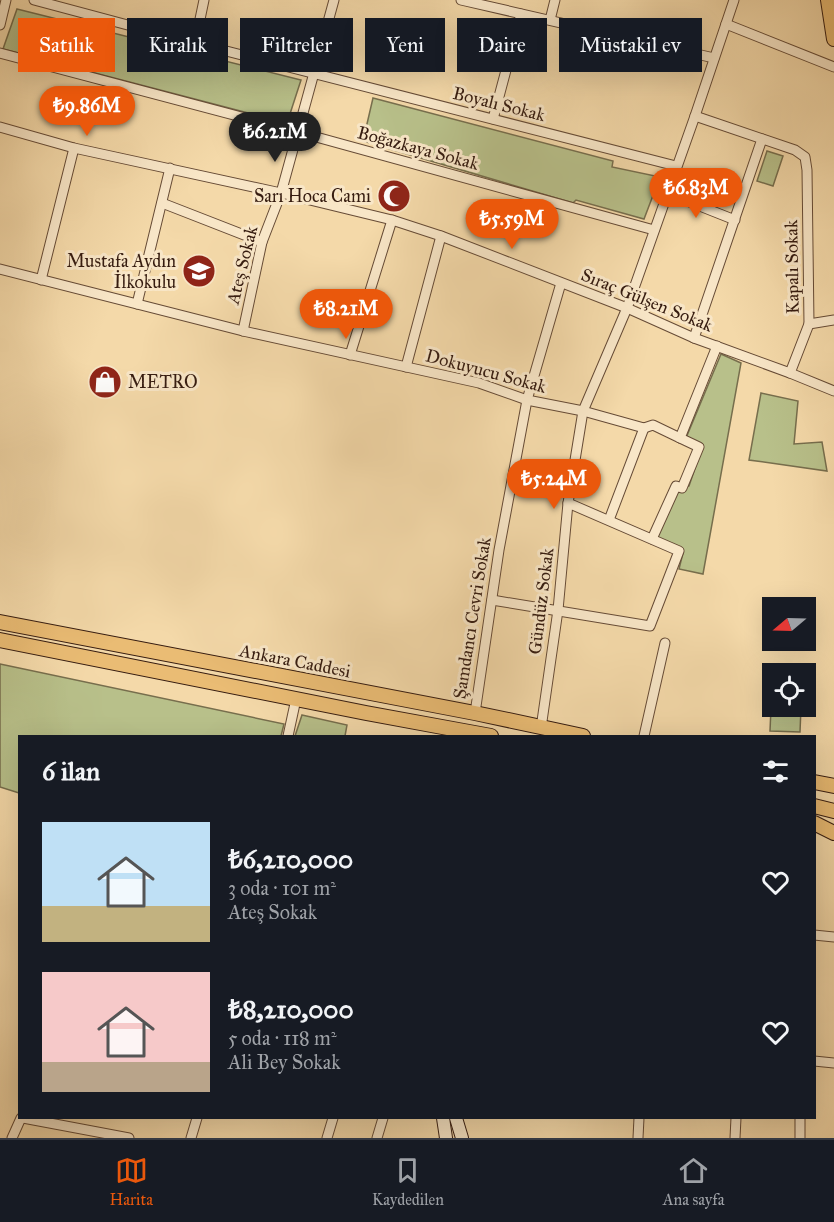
<!DOCTYPE html>
<html lang="tr">
<head>
<meta charset="utf-8">
<style>
  body { margin:0; font-family:"IM FELL Great Primer",serif; background:#242831; color:#f1f3f6; height:100vh; display:flex; flex-direction:column; font-size:22px; white-space:nowrap }
  * { box-sizing:border-box; margin:0 }
  p { font-size:20px; color:#9ea1a6 }
  .icon { flex:none; width:33px; height:33px; fill:none; stroke:currentColor; stroke-width:2; stroke-linecap:round; stroke-linejoin:round }
  .map { position:relative; flex:1; overflow:hidden }
  .side { position:absolute; left:18px; top:735px; width:798px; height:384px; display:flex; flex-direction:column; background:#171b24; border-radius:0px; box-shadow:0 6px 24px #0002 }
  .side>* { flex:none }
  .hud { position:absolute; left:18px; top:18px; width:798px; height:54px; display:flex; gap:12px }
  .needle { width:39px; rotate:251deg }
  .buttons { position:absolute; left:762px; top:597px; display:grid; gap:12px }
  .buttons a { display:grid; place-items:center; width:54px; height:54px; border-radius:0px; background:#171b24; box-shadow:0 6px 24px #0002; font-size:30px }
  .price { position:absolute; translate:-50% -51px; padding:0 14px; border-radius:21px; background:#ea580c; color:#fff; font-size:20px; line-height:39px; filter:drop-shadow(0 2px 3px #0008) }
  .price::after { content:''; position:absolute; left:50%; top:36px; width:18px; height:14px; margin-left:-9px; background:inherit; clip-path:polygon(0 0,100% 0,50% 100%) }
  .price.selected { background:#222; color:#fff }
  ul { padding:0; list-style:none }
  li { display:flex; align-items:center; gap:18px; height:150px; padding:0 24px }
  li span { display:grid; place-items:center; flex:none; width:168px; height:120px; border-radius:0px; color:#555 }
  li>.icon { margin-inline-start:auto }
  span .icon { width:72px; height:72px; fill:#fffc; stroke-width:1 }
  li b { font-size:26px }
  h2 { display:flex; justify-content:space-between; align-items:center; height:72px; padding:0 24px; font-size:26px }
  .pill { padding:0 21px; border-radius:0px; background:#171b24; box-shadow:0 6px 24px #0002; font-size:21px; line-height:54px }
  .pill.selected { background:#ea580c; color:#fff }
  .tab-bar { display:flex; justify-content:space-around; align-items:center; height:84px; border-top:2px solid #363941; background:#171b24; font-size:16px; color:#9ea1a6 }
  .tab-bar a { display:grid; justify-items:center; gap:3px }
  .tab-bar .selected { color:#ea580c }
  .map>svg:first-child { display:block }
</style>
</head>
<body>
<div class="map">
<svg width="834" height="1138" viewBox="0 0 834 1138">
  <rect width="100%" height="100%" fill="#f4d9a9"/>
  <filter id="stains"><feTurbulence type="fractalNoise" baseFrequency=".00333" numOctaves="4"/><feColorMatrix values="0 0 0 0 .2 0 0 0 0 .09 0 0 0 0 .02 0 0 0 .5 -.17"/></filter>
  <radialGradient id="worn" r=".72"><stop offset=".6" stop-color="#630" stop-opacity="0"/><stop offset="1" stop-color="#630" stop-opacity=".3"/></radialGradient>
  <!-- green -->
  <g fill="#b8c08a" stroke="#776e4d" stroke-width="1.5">
    <polygon points="17,9 301,80 287,123 3,49"/>
    <polygon points="373,98 613,161 612,167 660,177 644,219 576,200 573,203 363,141"/>
    <polygon points="767,151 783,156 773,186 757,181"/>
    <polygon points="721,354 741,363 703,574 679,569 683,553 656,540 676,491 689,486 703,445 686,438"/>
    <polygon points="761,393 798,401 794,444 822,442 827,471 749,460"/>
    <polygon points="0,664 284,724 281,736 20,736 19,793 0,787"/>
    <polygon points="772,685 772,706 801,707 800,732 770,731"/>
    <polygon points="302,715 347,725 345,736 295,736"/>
  </g>
  <g fill="none" stroke-linecap="round" stroke-linejoin="round">
    <!-- street casing -->
    <g stroke="#664b36" stroke-width="11">
      <g id="street">
        <polyline points="34,0 195,43 676,166"/>
        <polyline points="461,0 714,58"/>
        <polyline points="550,20 555,0"/>
        <polyline points="726,24 834,67"/>
        <polyline points="0,25 6,0"/>
        <polyline points="195,43 204,0"/>
        <polyline points="0,53 298,132 654,230"/>
        <polyline points="695,116 795,150 805,157 807,170 809,324 790,373"/>
        <polyline points="493,119 521,14"/>
        <polyline points="0,127 74,148 281,193 392,220 441,236 627,308 694,338 790,373 834,391"/>
        <polyline points="667,193 735,220"/>
        <polyline points="162,203 262,242"/>
        <polyline points="0,269 243,331 479,383 527,400 583,411 644,428 653,425 680,438"/>
        <polyline points="41,280 74,148"/>
        <polyline points="137,304 170,168"/>
        <polyline points="809,324 834,320"/>
        <polyline points="243,331 262,242 281,193 334,0"/>
        <polyline points="694,338 762,139"/>
        <polyline points="350,355 392,220"/>
        <polyline points="406,367 441,236"/>
        <polyline points="609,520 644,428"/>
        <polyline points="652,539 676,486 682,488 699,447 680,438 717,346"/>
        <polyline points="492,600 650,626 679,551 568,503"/>
        <polyline points="475,713 499,550 527,400 561,283"/>
        <polyline points="541,728 558,610 568,503 583,411 627,308 695,116 734,0"/>
        <polyline points="288,736 296,699"/>
        <polyline points="644,736 665,643"/>
        <polyline points="814,935 834,937"/>
        <polyline points="814,1061 834,1063"/>
        <polyline points="23,1118 129,1138"/>
        <polyline points="800,1118 800,1138"/>
        <polyline points="12,1138 21,1118"/>
        <polyline points="191,1138 197,1118"/>
        <polyline points="327,1138 333,1118"/>
        <polyline points="377,1138 383,1118"/>
        <polyline points="638,1138 639,1118"/>
        <polyline points="735,1138 736,1118"/>
      </g>
    </g>
    <!-- secondary casing -->
    <g stroke="#361c10" stroke-width="14">
      <g id="secondary">
        <polyline points="443,1118 446,1138"/>
        <polyline points="456,1118 462,1138"/>
      </g>
    </g>
    <!-- primary casing -->
    <g stroke="#361c10" stroke-width="16">
      <g id="primary">
        <polyline points="828,0 834,39"/>
        <polyline points="0,622 475,713 583,736"/>
        <polyline points="0,640 366,713 491,736"/>
        <polyline points="814,782 834,786"/>
        <polyline points="814,806 834,811"/>
        <polyline points="814,823 834,833"/>
      </g>
    </g>
    <!-- street -->
    <use href="#street" stroke="#f8e6c7" stroke-width="9"/>
    <!-- secondary -->
    <use href="#secondary" stroke="#f8e6c7" stroke-width="12"/>
    <!-- primary -->
    <use href="#primary" stroke="#eabc74" stroke-width="14"/>
  </g>
  <!-- icons -->
  <defs>
    <g id="mosque-disc" transform="scale(1.725)"><circle r="9.5" fill="#8f2418" stroke="#f8e6c7"/><path d="M3.5-4.9A6 6 0 1 0 3.5 4.9A5 5 0 1 1 3.5-4.9Z" fill="#fff"/></g>
    <g id="school-disc" transform="scale(1.725)"><circle r="9.5" fill="#8f2418" stroke="#f8e6c7"/><path d="M0-5L7-2L0 1L-7-2ZM-4 1L0 2.5L4 1V4Q0 6-4 4Z" fill="#fff"/></g>
    <g id="shop-disc" transform="scale(1.725)"><circle r="9.5" fill="#8f2418" stroke="#f8e6c7"/><path d="M-5-2.5h2.3a2.7 3.5 0 0 1 5.4 0H5L5.5 6h-11ZM-1.5-2.5h3a1.5 2.3 0 0 0-3 0Z" fill="#fff"/></g>
  </defs>
  <g fill-rule="evenodd">
    <use href="#mosque-disc" x="394" y="196"/>
    <use href="#school-disc" x="199" y="271"/>
    <use href="#shop-disc" x="105" y="382"/>
  </g>
  <g text-anchor="middle" stroke-width="6" stroke-linejoin="round" paint-order="stroke">
    <!-- street labels -->
    <g font-size="18" fill="#361c10" stroke="#f8e6c7">
      <text transform="translate(499 104) rotate(14)" y="6">Boyalı Sokak</text>
      <text transform="translate(418 148) rotate(15)" y="6">Boğazkaya Sokak</text>
      <text transform="translate(242 265) rotate(-76)" y="6">Ateş Sokak</text>
      <text transform="translate(792 267) rotate(-91)" y="6">Kapalı Sokak</text>
      <text transform="translate(647 300) rotate(22)" y="6">Sıraç Gülşen Sokak</text>
      <text transform="translate(486 371) rotate(15)" y="6">Dokuyucu Sokak</text>
      <text transform="translate(541 601) rotate(-83)" y="6">Gündüz Sokak</text>
      <text transform="translate(472 618) rotate(-81)" y="6">Şamdancı Cevri Sokak</text>
      <text transform="translate(295 661) rotate(11)" y="6">Ankara Caddesi</text>
    </g>
    <!-- poi labels -->
    <g font-size="18" fill="#361c10" stroke="#f8e6c7" text-anchor="end">
      <text x="371" y="202">Sarı Hoca Cami</text>
      <text x="176" y="267">Mustafa Aydın<tspan x="176" dy="21">İlkokulu</tspan></text>
      <text x="128" y="388" text-anchor="start">METRO</text>
    </g>
  </g>
  <rect width="100%" height="100%" filter="url(#stains)"/>
  <rect width="100%" height="100%" fill="url(#worn)"/>
</svg>
<div class="buttons">
<a><svg class="needle" viewBox="-14 -14 28 28"><path d="M0-13l5 13h-10z" fill="#e53935"/><path d="M0 13l5-13h-10z" fill="#9ea1a6"/></svg></a>
<a><svg class="icon" aria-label="locate" viewBox="0 0 24 24"><circle cx="12" cy="12" r="6"/><path d="M12 2v4M12 18v4M2 12h4M18 12h4"/></svg></a>
</div>
<b class="price" style="left:87px;top:137px">₺9.86M</b>
<b class="price selected" style="left:275px;top:163px">₺6.21M</b>
<b class="price" style="left:696px;top:219px">₺6.83M</b>
<b class="price" style="left:512px;top:250px">₺5.59M</b>
<b class="price" style="left:346px;top:340px">₺8.21M</b>
<b class="price" style="left:554px;top:510px">₺5.24M</b>
<div class="hud">
<a class="pill selected">Satılık</a>
<a class="pill">Kiralık</a>
<a class="pill">Filtreler</a>
<a class="pill">Yeni</a>
<a class="pill">Daire</a>
<a class="pill">Müstakil ev</a>
</div>
<section class="side">
<h2>6 ilan<svg class="icon" aria-label="filters" viewBox="0 0 24 24"><path d="M4 7h16M4 17h16"/><circle cx="9" cy="7" r="2"/><circle cx="15" cy="17" r="2"/></svg></h2>
<ul>
<li><span style="background:linear-gradient(#bfe0f5 70%,#c2b280 0)"><svg class="icon" aria-label="home" viewBox="0 0 24 24"><path d="M3 11l9-7 9 7M6 9v11h12V9"/></svg></span><div><b>₺6,210,000</b><p>3 oda · 101 m²</p><p>Ateş Sokak</p></div><svg class="icon" aria-label="heart" viewBox="0 0 24 24"><path d="M12 20l-8-8c-3-5 5-10 8-4 3-6 11-1 8 4z"/></svg></li>
<li><span style="background:linear-gradient(#f6c9c9 75%,#b9a48a 0)"><svg class="icon" aria-label="home" viewBox="0 0 24 24"><path d="M3 11l9-7 9 7M6 9v11h12V9"/></svg></span><div><b>₺8,210,000</b><p>5 oda · 118 m²</p><p>Ali Bey Sokak</p></div><svg class="icon" aria-label="heart" viewBox="0 0 24 24"><path d="M12 20l-8-8c-3-5 5-10 8-4 3-6 11-1 8 4z"/></svg></li>
</ul>
</section>
</div>
<nav class="tab-bar">
<a class="selected"><svg class="icon" aria-label="map" viewBox="0 0 24 24"><path d="M3 6l6-2 6 2 6-2v14l-6 2-6-2-6 2zM9 4v14M15 6v14"/></svg>Harita</a>
<a><svg class="icon" aria-label="saved" viewBox="0 0 24 24"><path d="M7 4h10v16l-5-4-5 4z"/></svg>Kaydedilen</a>
<a><svg class="icon" aria-label="home" viewBox="0 0 24 24"><path d="M3 11l9-7 9 7M6 9v11h12V9"/></svg>Ana sayfa</a>
</nav>
</body>
</html>
